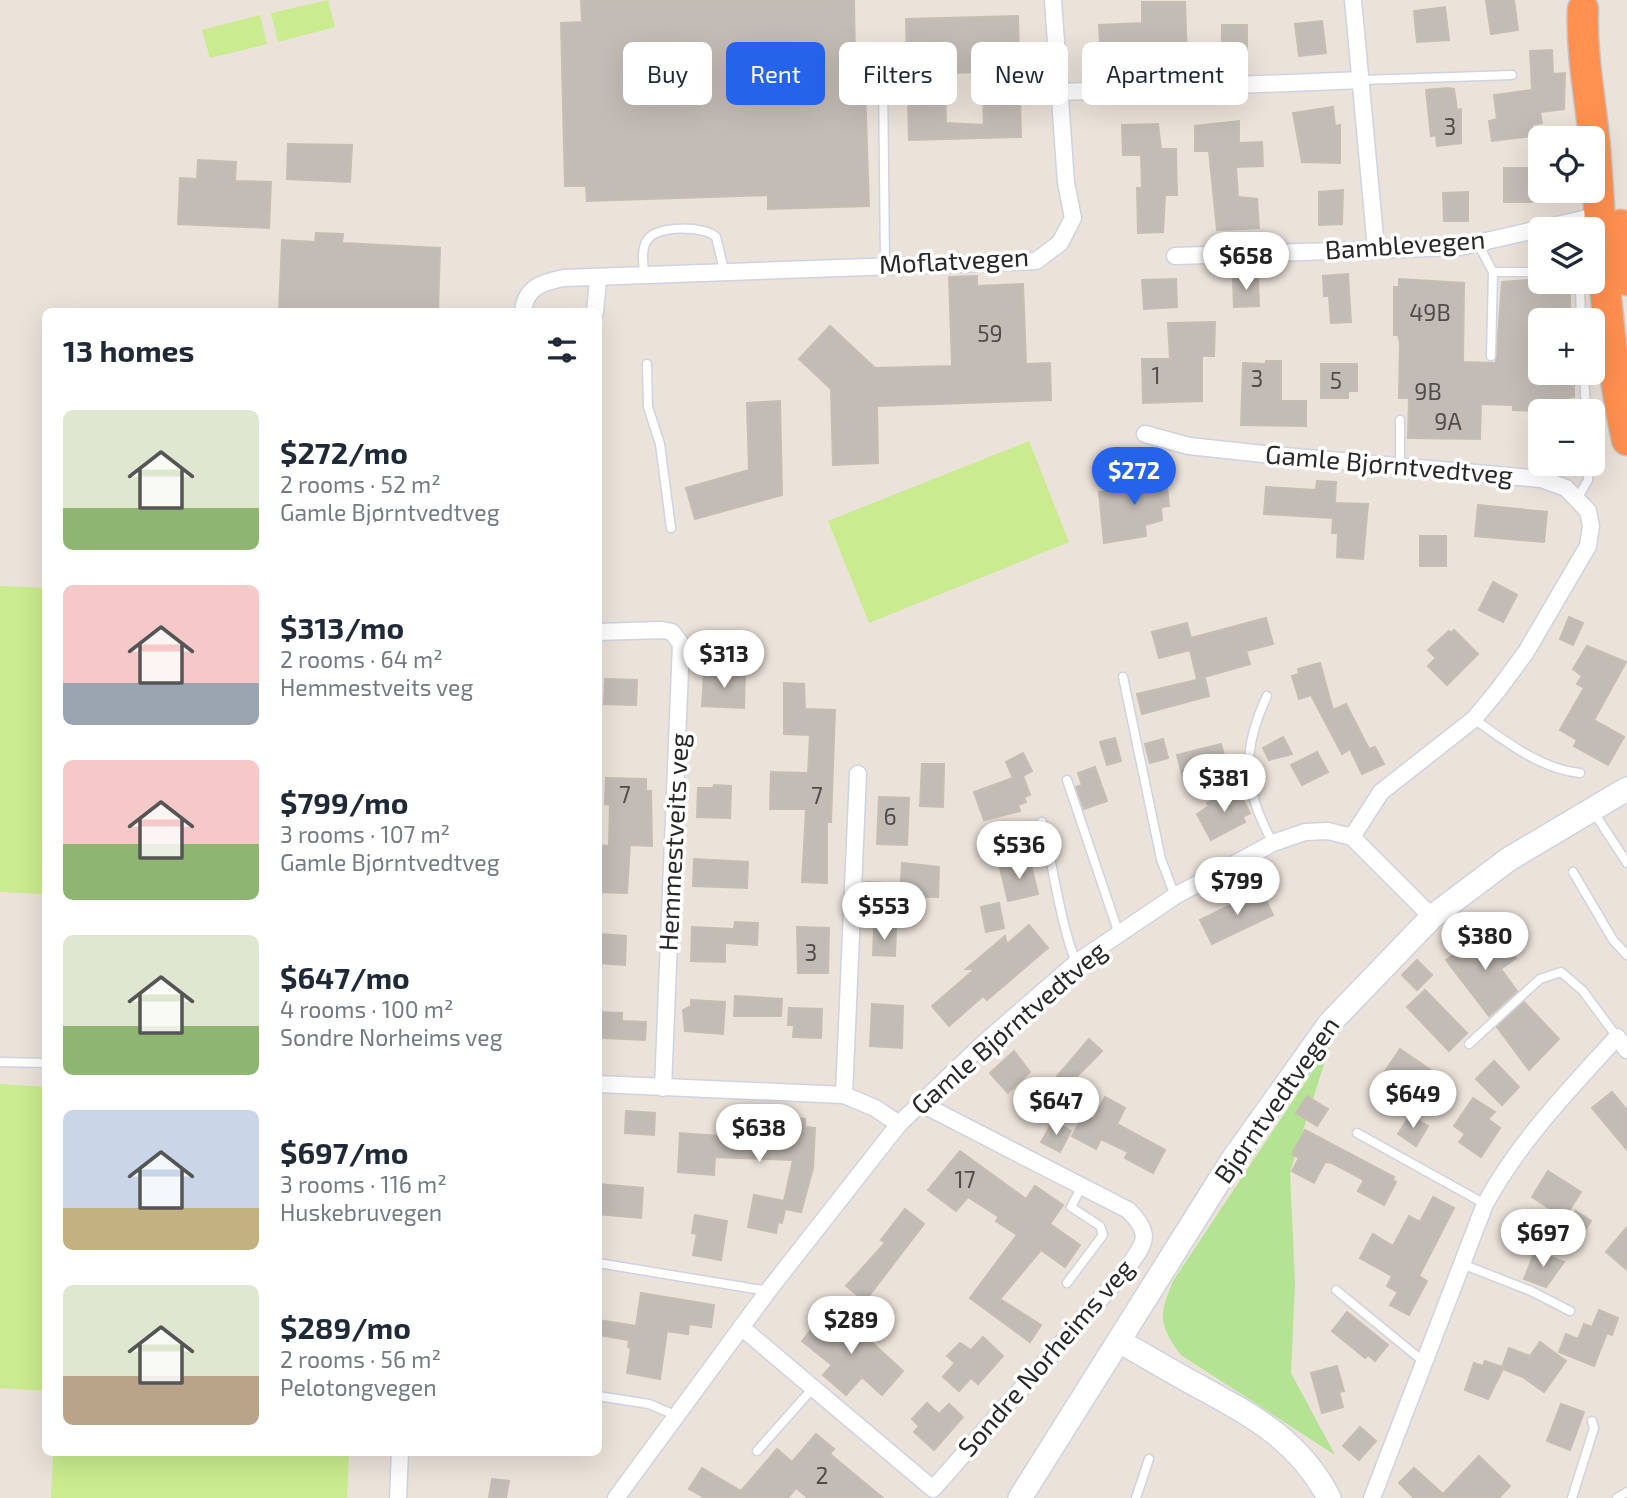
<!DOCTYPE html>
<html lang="en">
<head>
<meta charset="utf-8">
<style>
  body { margin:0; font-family:"Exo 2",sans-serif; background:#f2f2f3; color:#1f2937; height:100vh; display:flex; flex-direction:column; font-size:26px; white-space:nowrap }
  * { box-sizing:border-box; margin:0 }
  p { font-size:23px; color:#747a83 }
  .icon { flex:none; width:38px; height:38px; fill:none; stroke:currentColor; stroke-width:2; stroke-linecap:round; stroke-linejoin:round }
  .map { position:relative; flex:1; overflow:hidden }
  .sheet { position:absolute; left:42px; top:308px; width:560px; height:1148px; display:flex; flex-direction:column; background:#fff; border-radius:10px; box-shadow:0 7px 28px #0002 }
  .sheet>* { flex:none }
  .guide { position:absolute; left:623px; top:42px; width:665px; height:63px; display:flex; gap:14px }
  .tools { position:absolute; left:1528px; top:126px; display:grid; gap:14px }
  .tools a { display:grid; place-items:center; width:77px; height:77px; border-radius:10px; background:#fff; box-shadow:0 7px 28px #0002; font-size:35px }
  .price { position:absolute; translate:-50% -60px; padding:0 16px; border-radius:24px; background:#fff; color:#222; font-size:23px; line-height:46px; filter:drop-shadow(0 2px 4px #0008) }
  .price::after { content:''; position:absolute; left:50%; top:42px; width:21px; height:16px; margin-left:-10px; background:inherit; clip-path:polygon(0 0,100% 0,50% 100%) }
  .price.active { background:#2563eb; color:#fff }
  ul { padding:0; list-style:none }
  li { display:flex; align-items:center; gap:21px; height:175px; padding:0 21px }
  li span { display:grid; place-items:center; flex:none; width:196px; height:140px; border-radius:10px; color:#555 }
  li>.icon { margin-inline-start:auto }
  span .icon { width:84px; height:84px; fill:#fffc; stroke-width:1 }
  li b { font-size:30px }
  h2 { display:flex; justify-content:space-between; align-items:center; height:84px; padding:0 21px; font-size:30px }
  .pill { padding:0 24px; border-radius:10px; background:#fff; box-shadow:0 7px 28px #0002; font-size:24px; line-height:63px }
  .pill.active { background:#2563eb; color:#fff }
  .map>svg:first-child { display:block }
</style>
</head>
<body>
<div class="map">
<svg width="1627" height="1498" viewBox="0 0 1627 1498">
  <rect width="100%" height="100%" fill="#ebe2d9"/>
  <!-- green -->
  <path fill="#b4e394" d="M1330,1045L1290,1172L1295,1283L1291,1373L1335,1455L1181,1355C1158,1324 1159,1316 1173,1281Z"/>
  <!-- pitch -->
  <g fill="#caeb8f">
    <polygon points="328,0 335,27 278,42 271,13"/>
    <polygon points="260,15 267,44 210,58 202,30"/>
    <polygon points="1029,441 1069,542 869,623 828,521"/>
    <polygon points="0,586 45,588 46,880 42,881 42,894 0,892"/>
    <polygon points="0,1084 45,1087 45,1391 0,1388"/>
    <polygon points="53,1453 349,1453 347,1498 51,1498"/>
  </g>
  <!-- building -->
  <g fill="#c3bcb6" stroke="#c6beb3" stroke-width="2" fill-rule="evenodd">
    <polygon points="581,0 854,0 855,58 864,58 869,206 768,209 768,195 587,201 586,186 565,186 561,23 582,22"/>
    <polygon points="1486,0 1514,0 1518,30 1491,34"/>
    <polygon points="1142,2 1185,2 1187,61 1092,62 1091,43 1100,43 1099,25 1142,23"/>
    <polygon points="1445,7 1449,40 1417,42 1414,11"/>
    <path d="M1018,16L1021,137L909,140L906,19ZM982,72L984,125L946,123L945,73Z"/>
    <polygon points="1322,21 1326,53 1299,56 1295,24"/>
    <polygon points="1222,25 1247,25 1247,58 1222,59"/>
    <polygon points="1552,50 1553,74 1565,73 1564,109 1540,112 1542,123 1532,125 1533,136 1492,141 1489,121 1497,119 1494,95 1532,90 1530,51"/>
    <polygon points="1447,88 1454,89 1457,110 1461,109 1461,143 1437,146 1436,135 1431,136 1426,90"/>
    <polygon points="1333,107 1335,126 1340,125 1340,163 1302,162 1293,113"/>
    <polygon points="1239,121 1239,143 1262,142 1263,166 1236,167 1238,197 1257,199 1259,228 1217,230 1209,151 1195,151 1195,126"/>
    <polygon points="1158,124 1161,149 1176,149 1177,195 1165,195 1163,232 1138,233 1137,188 1142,188 1141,155 1123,155 1122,125"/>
    <polygon points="288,144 352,145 350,182 287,179"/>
    <polygon points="198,160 236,162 235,181 271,182 269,228 178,224 180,178 197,179"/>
    <rect x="1504" y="168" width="28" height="34"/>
    <polygon points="1343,190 1342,224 1319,225 1319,192"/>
    <polygon points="1468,192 1468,221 1444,221 1443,193"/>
    <polygon points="316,233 343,234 342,243 440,248 438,312 279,312 282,240 315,242"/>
    <polygon points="1348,274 1351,322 1331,323 1329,296 1324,296 1323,276"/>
    <polygon points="977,276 977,286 1023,284 1026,364 1050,363 1051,400 877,406 878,463 833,465 831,389 799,359 830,326 875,368 952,366 949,277"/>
    <polygon points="1258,278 1259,306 1234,307 1233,279"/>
    <polygon points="1176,279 1177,307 1144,309 1142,280"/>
    <polygon points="1399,279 1464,283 1463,362 1496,363 1502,282 1540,279 1540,282 1570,283 1570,320 1540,320 1540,373 1574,373 1574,397 1569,397 1569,411 1534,411 1513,410 1513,405 1481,404 1480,439 1408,438 1409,398 1399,398 1400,343 1398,335 1394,335 1394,287 1399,287"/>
    <polygon points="1215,322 1214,356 1202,356 1202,401 1143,403 1142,359 1170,359 1168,323"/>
    <polygon points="1266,361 1281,361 1281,401 1306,401 1306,426 1241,425 1243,363 1266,364"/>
    <polygon points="1321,364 1357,364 1357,391 1348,391 1348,398 1321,398"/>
    <polygon points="780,401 782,495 695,519 686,488 749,470 747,403"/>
    <polygon points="1165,469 1169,506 1161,507 1162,520 1145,525 1146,536 1104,543 1099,492 1138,489 1136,473"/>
    <polygon points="1317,481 1336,482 1335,503 1368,504 1363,559 1337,557 1338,533 1332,533 1333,518 1264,514 1266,487 1316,490"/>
    <polygon points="1478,505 1547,512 1544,542 1475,536"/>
    <rect x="1420" y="536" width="26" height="30"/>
    <polygon points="1493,582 1517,595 1503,622 1479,610"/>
    <polygon points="1569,617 1583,623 1573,645 1560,639"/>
    <polygon points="1266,618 1273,644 1246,651 1250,664 1197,679 1190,650 1159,658 1152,632 1187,623 1191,638"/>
    <polygon points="1454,630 1478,654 1447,685 1428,666 1436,658 1428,650 1449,631 1451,633"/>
    <polygon points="1587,646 1626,662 1594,720 1624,737 1608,765 1574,746 1577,740 1560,730 1584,688 1577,684 1582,676 1573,669"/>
    <polygon points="1320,663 1333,710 1346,704 1369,749 1375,747 1384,764 1362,774 1350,749 1342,754 1311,695 1299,699 1292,676 1299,674 1298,669"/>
    <polygon points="704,673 745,674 744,708 702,706"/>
    <polygon points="1205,678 1209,696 1142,714 1137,694"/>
    <polygon points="605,679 637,680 636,705 604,704"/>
    <polygon points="784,683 804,684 805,709 835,710 831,822 827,822 827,883 802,882 806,809 770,809 771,772 808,773 810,735 784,734"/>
    <polygon points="1283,737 1292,754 1269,760 1263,748"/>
    <polygon points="1115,738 1121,761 1107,765 1100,742"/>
    <polygon points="1163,739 1168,758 1150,763 1145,744"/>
    <polygon points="1221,744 1228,770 1184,782 1177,755"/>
    <polygon points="1317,752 1328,772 1302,785 1291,765"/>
    <polygon points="1023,753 1032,771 1023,776 1030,795 1024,797 1026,802 1018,805 1020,811 984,820 974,792 1013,778 1006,762"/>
    <polygon points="922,764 944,764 943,807 920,806"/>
    <polygon points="1095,767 1107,801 1084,809 1076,787 1082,785 1078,773"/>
    <polygon points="606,778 646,779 646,791 651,791 652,846 630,845 627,893 598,892 598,845 609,846 610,805 605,804"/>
    <polygon points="714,785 731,786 730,818 697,817 698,788 713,788"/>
    <polygon points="1236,787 1250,813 1243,817 1245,822 1211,840 1197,814 1209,806 1207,803"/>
    <polygon points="879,797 909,798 907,845 877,844"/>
    <polygon points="1038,836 1043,857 1024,861 1020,840"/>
    <polygon points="694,859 748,862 747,888 693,886"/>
    <polygon points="1030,861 1038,894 1008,901 1000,868"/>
    <polygon points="902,863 939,867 938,897 900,896"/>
    <polygon points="866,882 888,883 887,908 865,908"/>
    <polygon points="1261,890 1273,915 1212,944 1200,920"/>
    <polygon points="999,903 1004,928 986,932 981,907"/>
    <polygon points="735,922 758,923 757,945 725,943 725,962 691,961 692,927 734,929"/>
    <polygon points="1029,925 1048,948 987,1000 983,996 949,1026 932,1006 975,969 966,969 1005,936 1007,944"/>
    <polygon points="797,927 829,928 828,973 798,973"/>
    <polygon points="874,928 896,929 895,956 873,955"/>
    <polygon points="600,934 626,936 625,965 598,963"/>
    <polygon points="1497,934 1516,958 1501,969 1517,991 1489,1016 1446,960 1477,938 1483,945"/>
    <polygon points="1417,960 1432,975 1417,990 1402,975"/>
    <polygon points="1425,990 1467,1033 1449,1051 1407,1007"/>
    <polygon points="735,996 782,999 781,1016 734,1016"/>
    <polygon points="691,1000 725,1002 723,1034 685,1031 683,1010 691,1006"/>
    <polygon points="1524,1002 1559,1039 1529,1070 1497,1027"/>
    <polygon points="872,1004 903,1006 902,1048 870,1046"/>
    <polygon points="789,1008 822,1009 821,1038 793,1037 794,1025 788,1025"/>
    <polygon points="598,1012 622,1013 622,1021 646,1022 645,1040 603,1038 598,1036"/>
    <polygon points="1089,1039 1102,1051 1038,1116 1030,1108"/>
    <polygon points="1400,1049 1444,1079 1424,1109 1380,1079"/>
    <polygon points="1014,1051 1030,1072 1008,1093 990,1073"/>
    <polygon points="1494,1061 1519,1087 1502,1105 1476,1079"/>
    <polygon points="1612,1092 1627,1110 1627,1150 1592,1108"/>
    <polygon points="1307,1096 1328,1109 1317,1126 1296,1113"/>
    <polygon points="1105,1097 1125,1108 1117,1124 1165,1150 1153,1173 1125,1158 1128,1152 1101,1139 1096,1149 1072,1136 1084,1114 1094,1119"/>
    <polygon points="1473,1098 1495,1112 1488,1119 1500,1128 1481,1157 1459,1142 1465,1134 1454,1126"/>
    <polygon points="626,1111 655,1113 654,1135 625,1133"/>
    <polygon points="1410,1115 1428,1126 1416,1146 1398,1134"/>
    <polygon points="774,1117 805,1119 805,1127 815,1128 813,1168 801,1212 785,1209 782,1223 778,1222 776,1233 748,1227 754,1195 784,1201 793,1160 715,1157 714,1175 678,1172 680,1133 773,1140"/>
    <polygon points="1053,1121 1071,1131 1060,1152 1041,1142"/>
    <polygon points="1305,1130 1394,1177 1393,1180 1396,1182 1384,1205 1358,1191 1364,1180 1332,1163 1325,1162 1314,1183 1292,1171 1299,1158 1292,1154"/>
    <polygon points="960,1151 1026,1199 1035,1186 1063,1205 1050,1224 1080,1245 1065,1267 1041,1250 1000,1299 1041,1325 1030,1342 970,1298 1017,1235 996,1221 999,1217 968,1197 956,1211 928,1190"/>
    <polygon points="1548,1171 1581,1192 1564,1218 1532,1197"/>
    <polygon points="598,1184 643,1188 641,1218 598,1214"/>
    <polygon points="1433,1197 1454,1208 1419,1276 1427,1281 1409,1315 1390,1305 1398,1292 1387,1286 1392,1276 1360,1258 1373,1234 1393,1246 1409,1216 1420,1222"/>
    <polygon points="905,1209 924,1224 865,1301 846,1286 885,1243 881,1240"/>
    <polygon points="1576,1211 1591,1221 1578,1240 1564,1230"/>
    <polygon points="695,1215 727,1221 721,1260 693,1255 697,1234 692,1233"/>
    <polygon points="1627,1227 1627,1270 1606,1252"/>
    <polygon points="1535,1251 1564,1262 1546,1287 1524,1279"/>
    <polygon points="641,1293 714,1305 711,1327 689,1324 688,1334 667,1331 660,1379 627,1373 631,1348 628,1347 629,1340 598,1335 598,1320 636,1326"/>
    <polygon points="1599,1310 1618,1318 1612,1335 1607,1333 1594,1366 1559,1352 1566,1334 1578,1339 1584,1324 1592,1327"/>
    <polygon points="825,1312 846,1329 853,1320 869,1333 866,1337 903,1371 882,1395 862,1377 846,1395 823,1375 832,1365 802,1341"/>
    <polygon points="1347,1312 1388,1345 1375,1361 1368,1355 1365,1358 1332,1331"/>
    <polygon points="983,1337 1003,1356 978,1384 971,1378 959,1391 943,1377 955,1363 947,1356 960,1343 971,1350"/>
    <polygon points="1540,1342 1566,1361 1544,1392 1523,1377 1503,1369 1488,1399 1465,1390 1474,1363 1483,1366 1485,1361 1502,1367 1509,1348 1530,1356"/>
    <polygon points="1337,1366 1344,1391 1339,1392 1343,1407 1322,1413 1311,1373"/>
    <polygon points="927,1403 939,1414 949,1404 963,1417 934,1450 914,1432 919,1426 912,1419"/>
    <polygon points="1561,1404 1584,1412 1570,1450 1547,1441"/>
    <polygon points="1360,1427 1376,1441 1359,1460 1343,1446"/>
    <polygon points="816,1434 834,1449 830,1454 883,1498 808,1498 796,1488 788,1498 705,1498 689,1489 702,1468 741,1491 777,1449 792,1462"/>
    <polygon points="1479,1456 1510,1486 1499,1498 1414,1498 1399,1483 1414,1468 1443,1494"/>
    <polygon points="492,1479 509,1481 506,1498 489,1498"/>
  </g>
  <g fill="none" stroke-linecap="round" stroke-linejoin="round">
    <!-- lane casing -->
    <g stroke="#ced3e2" stroke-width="11">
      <g id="lane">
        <polyline points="883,71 885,266"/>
        <polyline points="1362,80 1512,75"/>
        <polyline points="1478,244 1493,272 1491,356"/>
        <polyline points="1493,272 1540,272"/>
        <path d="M644,277C644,265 640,249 648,239C658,225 705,226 716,237L725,274"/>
        <polyline points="1576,282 1580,288 1581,320"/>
        <polyline points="647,364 648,407 660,444 671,528"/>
        <polyline points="1584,373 1586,411"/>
        <polyline points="1400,420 1400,466"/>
        <polyline points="1577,499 1588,480 1589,464"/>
        <polyline points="1123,677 1161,859 1175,896"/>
        <path d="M1267,696C1241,751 1243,789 1273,843"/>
        <path d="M1474,719C1505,741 1540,769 1580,773"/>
        <polyline points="1067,780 1119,934"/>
        <polyline points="1593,811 1627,863"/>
        <path d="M1042,822C1054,869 1059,918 1076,963"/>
        <polyline points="1573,872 1613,940 1627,955"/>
        <polyline points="1469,1044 1540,979 1561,972 1583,991 1617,1037"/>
        <polyline points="0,1062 46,1063"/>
        <polyline points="1357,1133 1485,1204"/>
        <polyline points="598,1263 768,1291"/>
        <polyline points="1462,1264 1531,1291 1570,1311"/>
        <polyline points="1067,1283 1103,1235 1100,1226 1071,1207 1082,1186"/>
        <polyline points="1336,1290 1424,1362"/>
        <polyline points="598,1396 649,1404 677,1416"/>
        <polyline points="757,1451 813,1388"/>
        <polyline points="1136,1498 1149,1459"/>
        <polyline points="1572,1498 1594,1428 1592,1421"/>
        <polyline points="1617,1498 1627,1492"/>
      </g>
    </g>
    <!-- street casing -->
    <g stroke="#ced3e2" stroke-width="19">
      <g id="street">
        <polyline points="1353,0 1376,248"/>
        <polyline points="1061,92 1362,80"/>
        <polyline points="1175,256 1460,247 1592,217"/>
        <path d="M523,312C525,287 543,282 564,278L1036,261L1060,243L1073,218L1066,183L1053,0"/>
        <polyline points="595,312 598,280"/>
        <polyline points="1145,434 1189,446 1273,455 1541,479 1566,488 1588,511 1591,526 1588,546 1526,652 1498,690 1474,719 1381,792 1352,837"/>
        <polyline points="598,632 662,630 672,632 681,644 663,1088"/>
        <polyline points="598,1084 844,1095 875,1108 899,1124"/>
        <polyline points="844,1095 858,774"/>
        <path d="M741,1327L933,1489L1125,1271C1143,1245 1155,1236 1128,1210L920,1103"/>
        <polyline points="398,1498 400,1452"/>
        <polyline points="616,1498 768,1291 899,1124 985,1042 1076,963 1175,896 1273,843 1305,832 1328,831 1352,837 1432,917"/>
        <path d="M1372,1498L1485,1204C1520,1140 1569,1090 1617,1037L1627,1050"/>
      </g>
    </g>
    <!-- secondary casing -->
    <g stroke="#ced3e2" stroke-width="26">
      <g id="secondary">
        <path d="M1119,1341C1146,1356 1172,1372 1200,1387C1253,1416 1300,1441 1329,1498"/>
        <polyline points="1020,1498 1231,1162 1330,1023 1432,917 1509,859 1627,789"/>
      </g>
    </g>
    <!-- highway casing -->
    <g stroke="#c3c3c3" stroke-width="33">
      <g id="highway">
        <path d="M1583,9C1581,56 1591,101 1595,148C1602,245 1606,344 1627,440"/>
        <polyline points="1621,225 1627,280"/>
      </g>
    </g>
    <!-- lane -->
    <use href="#lane" stroke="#fff" stroke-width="8"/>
    <!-- street -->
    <use href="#street" stroke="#fff" stroke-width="16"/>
    <!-- secondary -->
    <use href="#secondary" stroke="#fff" stroke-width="23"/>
    <!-- highway -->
    <use href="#highway" stroke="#ff9050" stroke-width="30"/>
  </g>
  <g text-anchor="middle" stroke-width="7" stroke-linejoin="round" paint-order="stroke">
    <!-- number labels -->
    <g font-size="23" fill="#4f4d4c">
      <text x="1450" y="135">3</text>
      <text x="1430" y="321">49B</text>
      <text x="990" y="342">59</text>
      <text x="1156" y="384">1</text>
      <text x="1257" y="387">3</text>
      <text x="1336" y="389">5</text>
      <text x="1428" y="400">9B</text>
      <text x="1448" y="430">9A</text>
      <text x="625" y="803">7</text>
      <text x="817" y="804">7</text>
      <text x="890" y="825">6</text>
      <text x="811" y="961">3</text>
      <text x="965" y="1188">17</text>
      <text x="822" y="1484">2</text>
    </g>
    <!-- street labels -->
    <g font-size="26" fill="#282828" stroke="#fff">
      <text transform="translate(1405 245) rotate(-4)" y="9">Bamblevegen</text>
      <text transform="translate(954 261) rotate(-3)" y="9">Moflatvegen</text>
      <text transform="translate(1389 465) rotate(5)" y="9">Gamle Bjørntvedtveg</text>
      <text transform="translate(674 842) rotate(-87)" y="9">Hemmestveits veg</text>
      <text transform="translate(1009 1028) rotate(-41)" y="9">Gamle Bjørntvedtveg</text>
      <text transform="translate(1277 1100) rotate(-55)" y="9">Bjørntvedtvegen</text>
      <text transform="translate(1046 1358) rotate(-49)" y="9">Sondre Norheims veg</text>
    </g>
  </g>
</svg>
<div class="tools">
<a><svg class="icon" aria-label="locate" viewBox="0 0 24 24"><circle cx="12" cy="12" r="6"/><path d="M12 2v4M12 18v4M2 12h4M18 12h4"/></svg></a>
<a><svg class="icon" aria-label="layers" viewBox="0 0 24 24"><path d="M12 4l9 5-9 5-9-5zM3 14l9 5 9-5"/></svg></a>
<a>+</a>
<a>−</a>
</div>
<b class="price" style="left:1246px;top:292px">$658</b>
<b class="price active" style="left:1134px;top:507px">$272</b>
<b class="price" style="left:724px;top:690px">$313</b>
<b class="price" style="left:1224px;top:814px">$381</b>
<b class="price" style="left:1019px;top:881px">$536</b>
<b class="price" style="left:1237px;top:917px">$799</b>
<b class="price" style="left:884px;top:942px">$553</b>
<b class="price" style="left:1485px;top:972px">$380</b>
<b class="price" style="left:1413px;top:1130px">$649</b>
<b class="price" style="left:1056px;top:1137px">$647</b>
<b class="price" style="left:759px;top:1164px">$638</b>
<b class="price" style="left:1543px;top:1269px">$697</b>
<b class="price" style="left:851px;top:1356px">$289</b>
<div class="guide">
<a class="pill">Buy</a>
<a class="pill active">Rent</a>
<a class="pill">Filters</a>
<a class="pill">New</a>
<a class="pill">Apartment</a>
</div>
<section class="sheet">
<h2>13 homes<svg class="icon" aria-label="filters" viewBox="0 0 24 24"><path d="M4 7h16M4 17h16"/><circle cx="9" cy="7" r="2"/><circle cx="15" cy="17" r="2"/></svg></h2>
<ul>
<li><span style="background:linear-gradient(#dfe7d0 70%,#8fb573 0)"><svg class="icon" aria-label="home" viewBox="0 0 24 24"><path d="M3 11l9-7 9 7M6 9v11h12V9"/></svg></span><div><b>$272/mo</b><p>2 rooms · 52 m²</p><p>Gamle Bjørntvedtveg</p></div></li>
<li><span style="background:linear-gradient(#f6c9c9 70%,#9aa5b1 0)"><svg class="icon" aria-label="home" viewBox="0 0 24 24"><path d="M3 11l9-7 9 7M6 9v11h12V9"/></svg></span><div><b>$313/mo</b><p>2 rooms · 64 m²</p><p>Hemmestveits veg</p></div></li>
<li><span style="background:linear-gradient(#f6c9c9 60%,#8fb573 0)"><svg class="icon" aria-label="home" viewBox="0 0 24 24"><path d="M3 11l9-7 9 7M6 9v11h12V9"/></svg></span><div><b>$799/mo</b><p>3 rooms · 107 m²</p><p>Gamle Bjørntvedtveg</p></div></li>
<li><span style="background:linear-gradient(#dfe7d0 65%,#8fb573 0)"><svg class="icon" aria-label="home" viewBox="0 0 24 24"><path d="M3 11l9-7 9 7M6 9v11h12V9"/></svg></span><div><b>$647/mo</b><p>4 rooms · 100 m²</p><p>Sondre Norheims veg</p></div></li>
<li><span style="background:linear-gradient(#c9d6e8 70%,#c2b280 0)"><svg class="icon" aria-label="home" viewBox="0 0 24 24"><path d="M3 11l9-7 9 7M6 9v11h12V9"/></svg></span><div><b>$697/mo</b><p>3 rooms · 116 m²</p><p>Huskebruvegen</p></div></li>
<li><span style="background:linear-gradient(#dfe7d0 65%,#b9a48a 0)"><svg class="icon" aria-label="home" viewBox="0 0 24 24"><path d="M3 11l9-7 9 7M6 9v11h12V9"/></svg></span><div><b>$289/mo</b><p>2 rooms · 56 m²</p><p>Pelotongvegen</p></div></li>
</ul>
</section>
</div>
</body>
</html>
